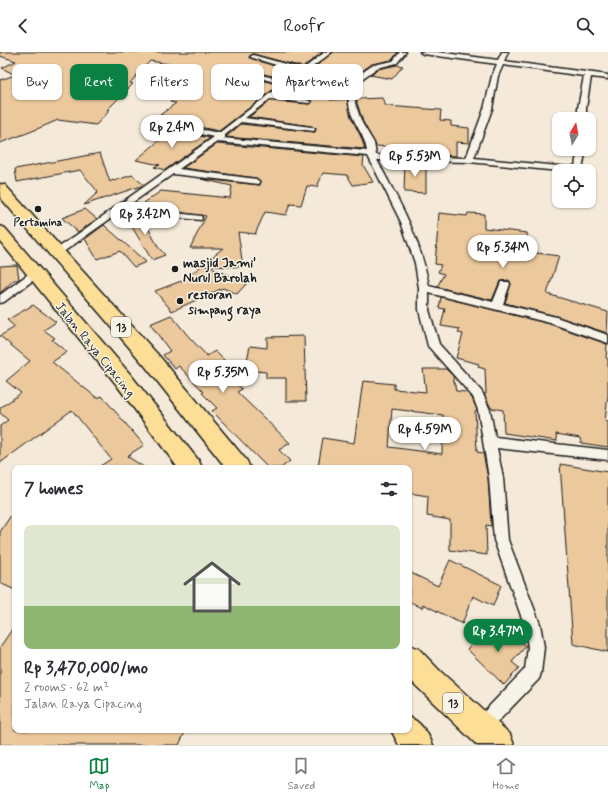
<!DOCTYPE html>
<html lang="en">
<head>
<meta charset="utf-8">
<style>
  body { margin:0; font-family:Mynerve,sans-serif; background:#f2f2f3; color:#2b2b33; height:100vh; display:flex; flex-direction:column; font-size:15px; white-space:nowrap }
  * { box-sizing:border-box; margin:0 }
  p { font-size:13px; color:#7c7c81 }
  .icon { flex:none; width:22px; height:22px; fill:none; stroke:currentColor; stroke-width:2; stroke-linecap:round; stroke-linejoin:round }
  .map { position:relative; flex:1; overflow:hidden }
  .sheet { position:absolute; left:12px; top:413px; width:400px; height:268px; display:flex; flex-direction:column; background:#fff; border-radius:8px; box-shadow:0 1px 3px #0004 }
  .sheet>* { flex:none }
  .top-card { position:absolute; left:12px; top:12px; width:400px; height:36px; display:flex; gap:8px }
  .needle { width:26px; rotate:10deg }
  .controls { position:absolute; left:552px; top:60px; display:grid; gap:8px }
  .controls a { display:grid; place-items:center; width:44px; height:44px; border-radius:8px; background:#fff; box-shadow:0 1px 3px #0004; font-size:20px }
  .price { position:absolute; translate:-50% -34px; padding:0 9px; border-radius:14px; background:#fff; color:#222; font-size:13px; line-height:26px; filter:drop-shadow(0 1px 2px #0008) }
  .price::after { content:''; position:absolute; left:50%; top:24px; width:12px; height:9px; margin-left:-6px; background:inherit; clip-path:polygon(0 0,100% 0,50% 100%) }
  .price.active { background:#0b8043; color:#fff }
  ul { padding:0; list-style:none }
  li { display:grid; align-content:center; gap:8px; height:212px; padding:0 12px }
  li span { display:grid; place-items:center; height:124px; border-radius:8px; color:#555 }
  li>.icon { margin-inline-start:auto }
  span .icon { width:72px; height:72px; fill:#fffc; stroke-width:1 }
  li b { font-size:17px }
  h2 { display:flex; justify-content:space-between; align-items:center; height:48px; padding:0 12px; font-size:17px }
  .tag { padding:0 14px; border-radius:8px; background:#fff; box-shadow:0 1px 3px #0004; font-size:14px; line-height:36px }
  .tag.active { background:#0b8043; color:#fff }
  header { display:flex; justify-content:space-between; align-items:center; height:52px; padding:0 12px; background:#fff; font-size:18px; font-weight:600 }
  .tabs { display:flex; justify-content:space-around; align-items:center; height:56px; border-top:1px solid #e1e1e2; background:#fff; font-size:11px; color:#7c7c81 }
  .tabs a { display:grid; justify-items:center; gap:2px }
  .tabs .active { color:#0b8043 }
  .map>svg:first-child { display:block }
</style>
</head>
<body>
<header><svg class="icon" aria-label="back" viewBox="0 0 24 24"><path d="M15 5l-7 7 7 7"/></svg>Roofr<svg class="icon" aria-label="search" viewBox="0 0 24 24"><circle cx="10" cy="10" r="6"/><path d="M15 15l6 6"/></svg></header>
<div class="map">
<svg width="608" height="693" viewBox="0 0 608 693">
  <rect width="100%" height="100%" fill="#f5ead9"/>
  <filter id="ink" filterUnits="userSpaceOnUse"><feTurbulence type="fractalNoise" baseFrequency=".025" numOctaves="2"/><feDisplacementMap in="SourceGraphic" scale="8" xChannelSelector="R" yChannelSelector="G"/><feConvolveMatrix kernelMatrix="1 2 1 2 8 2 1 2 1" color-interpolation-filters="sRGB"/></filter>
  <g filter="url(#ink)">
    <!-- building -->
    <g fill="#ecc89d" stroke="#1c1c1c" fill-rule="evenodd">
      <polygon points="0,0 323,0 303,15 253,2 249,5 250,6 296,21 286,27 223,13 224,17 279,33 219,79 175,70 178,67 160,63 176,51 170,50 182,37 179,36 193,16 150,9 130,31 133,32 107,58 110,58 96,73 58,68 30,80 0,91 0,28 15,23 2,16 16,9 0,4"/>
      <polygon points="333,0 398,0 392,8 372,12 359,21 346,33 309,20"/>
      <polygon points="397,13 403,14 392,27 370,23 378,17"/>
      <polygon points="302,25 340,38 330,48 347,47 351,65 361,85 365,97 226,85 241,72 315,80 316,77 311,74 249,65 270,49 309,52 312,51 312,49 307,47 279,43"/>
      <polygon points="382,46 386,54 441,58 440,68 451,69 451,74 469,76 469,91 456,90 456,104 389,100 390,95 376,94 363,70 357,51 357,47"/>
      <polygon points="172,78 210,86 165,118 154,115 160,113 136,108"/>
      <polygon points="217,92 364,105 363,113 373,130 353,133 347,123 323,121 317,135 307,134 301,153 290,152 286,163 265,160 255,182 238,180 243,215 206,214 247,231 237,242 223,236 172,259 155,239 184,228 223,196 190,196 206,164 161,158 144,151 161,139 230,146 232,134 201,127 260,133 261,130 256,126 183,116"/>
      <polygon points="100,101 110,130 113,128 114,129 132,123 144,133 84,153 98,140 80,118 17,130 15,117"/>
      <polygon points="405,110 426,111 426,141 404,140"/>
      <polygon points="85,157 97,167 78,180 62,166"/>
      <polygon points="439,161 467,164 468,161 484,162 484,176 527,181 529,200 559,204 547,242 608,260 607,281 556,264 505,251 511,232 509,228 500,229 492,248 437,235 444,222 438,220 441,213 435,212"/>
      <polygon points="141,162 158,195 165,203 152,208 126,165"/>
      <polygon points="104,173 130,196 146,210 134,215 120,199 97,207 85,187"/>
      <polygon points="17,213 19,227 17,228 14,228 0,241 0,214"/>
      <polygon points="441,245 550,272 607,292 606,306 608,307 608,343 605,369 608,370 608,395 581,391 580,386 556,382 557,389 504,381 503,358 491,356 484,342 486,342 485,317 478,315 479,312 456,306 463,282 458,281 460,277 441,274 445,257 439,256"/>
      <polygon points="33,253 56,270 44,278 55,286 52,288 67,300 52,310 97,346 102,344 144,393 127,404 145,416 97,416 111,407 72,358 0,411 0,374 8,368 0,361 0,356 21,341 6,329 30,309 0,284 15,275 7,268"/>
      <polygon points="171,263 189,285 207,304 215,299 233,317 218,316 242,337 237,340 290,391 279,398 290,409 281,416 268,416 212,359 217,356 202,341 204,340 179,314 175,317 163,303 170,299 150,272"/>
      <polygon points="304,284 306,349 286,349 286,326 266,326 266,320 245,318 250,294 267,296 267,285"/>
      <path d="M423,317H446L453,324L456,339L466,340L472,346L477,358L475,359L477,400L483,401L488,426L491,474L486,473L487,503L450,498V468L427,464L428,444L409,441V416L318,415L323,386L354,391L363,329L394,332V337L426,340ZM392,357L443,363L442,402L389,395Z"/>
      <polygon points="560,412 608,420 608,600 573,592"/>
      <polygon points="15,457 15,538 0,531 0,480"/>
      <polygon points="450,508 501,533 493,554 473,544 462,572 423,552 422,556 409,549 409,520 438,534"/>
      <polygon points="500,571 526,594 512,610 519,616 504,633 467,597 482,581 487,586"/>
      <polygon points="15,573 15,678 186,678 179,693 0,693 0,595"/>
    </g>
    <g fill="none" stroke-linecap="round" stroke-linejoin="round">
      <!-- minor casing -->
      <g stroke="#1c1c1c" stroke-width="3">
        <g id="minor">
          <path d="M325,0H332L306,20L349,36L350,31L356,25L373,13L393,9L400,0H406L397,11L377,16L356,31L355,51L362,71L374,91L376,103L466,106L484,57L492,24L497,12L423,2L420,0H437L498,8L502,0H508L504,9L608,23V27L591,25L586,56V67H578V56L584,24L503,13L498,24L492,57L474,106L569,115L575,114L578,97H586L582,117L575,119H559L469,110L377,108C400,151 420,185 429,234L493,250L501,230H509L510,232L503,252L556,265L608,283V291L550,271L429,241V258L439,292L482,340L490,358L495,385L608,398V408L497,396L503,426L508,488L540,572L544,595L541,621L539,627L486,682L480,685L474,682L471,676L474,670L525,617L528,595L524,572L494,488L489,426L478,358L473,345L428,294L419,258V236L415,211L401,170L368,104L217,90L179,117L256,127L260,130L259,132L173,122L132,151L151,158L201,164L202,166L201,168L149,163L127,155L59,203H53L51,201L214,85L163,74V70L219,81L282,32L224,16V14L286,29L299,20L250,5L253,3L303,17ZM302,23L349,40C346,67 364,77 367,99L222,86H225V83L241,70L314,79L315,77L311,75L245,66L270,47L309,51L311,50L307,48L275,44Z"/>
          <polygon points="35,219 40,222 39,224 4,250 0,251 0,243 31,220"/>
        </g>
      </g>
      <!-- trunk casing -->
      <g stroke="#1c1c1c" stroke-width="3">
        <g id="trunk">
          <polygon points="0,132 5,133 160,305 247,409 250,416 226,416 146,315 0,145"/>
          <polygon points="0,174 5,176 130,322 199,409 202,416 178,416 116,332 0,189"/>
          <polygon points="409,593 419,597 440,619 510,682 514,693 477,693 409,627"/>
          <path d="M409,665C421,670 428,681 433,693H399L391,678H409Z"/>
        </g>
      </g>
      <!-- minor -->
      <use href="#minor" fill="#f7f3e8" fill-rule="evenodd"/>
      <!-- trunk -->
      <use href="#trunk" fill="#fcde96" fill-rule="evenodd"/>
    </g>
  </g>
  <!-- markers -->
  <g fill="#1c1c1c" stroke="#f7f3e8" stroke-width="1.5">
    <circle cx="38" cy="157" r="4"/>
    <circle cx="175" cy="217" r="4"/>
    <circle cx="180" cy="249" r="4"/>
  </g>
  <g text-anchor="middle" stroke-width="3" stroke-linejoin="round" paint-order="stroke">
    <!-- far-poi labels -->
    <g font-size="11" font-weight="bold" fill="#1c1c1c" stroke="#f7f3e8">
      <text x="38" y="174">Pertamina</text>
    </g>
    <!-- shield labels -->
    <g fill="#f7f3e8" stroke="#5e5c59" stroke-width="1">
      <rect x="111" y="265" width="20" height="20" rx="3"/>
      <rect x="443" y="641" width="20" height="20" rx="3"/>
    </g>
    <g font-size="12" font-weight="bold" fill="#1c1c1c">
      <text x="121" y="279">13</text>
      <text x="453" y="655">13</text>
    </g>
    <!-- poi labels -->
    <g font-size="13" font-weight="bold" fill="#1c1c1c" stroke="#f7f3e8" text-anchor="start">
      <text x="183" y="215">masjid Jami'<tspan x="183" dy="15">Nurul Barolah</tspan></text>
      <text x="188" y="247">restoran<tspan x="188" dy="15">simpang raya</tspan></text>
    </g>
    <!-- street labels -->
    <g font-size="13" fill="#1c1c1c" stroke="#f7f3e8">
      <text transform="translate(96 297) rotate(51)" y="5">Jalan Raya Cipacing</text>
    </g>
  </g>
</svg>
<div class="controls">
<a><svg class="needle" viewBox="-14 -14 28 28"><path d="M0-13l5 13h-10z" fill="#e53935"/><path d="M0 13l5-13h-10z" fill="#7c7c81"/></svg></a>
<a><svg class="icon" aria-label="locate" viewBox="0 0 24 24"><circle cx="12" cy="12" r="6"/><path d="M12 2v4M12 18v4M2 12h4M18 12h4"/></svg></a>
</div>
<b class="price" style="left:172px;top:97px">Rp 2.4M</b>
<b class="price" style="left:415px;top:126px">Rp 5.53M</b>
<b class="price" style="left:145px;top:184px">Rp 3.42M</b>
<b class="price" style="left:503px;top:217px">Rp 5.34M</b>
<b class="price" style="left:223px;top:342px">Rp 5.35M</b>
<b class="price" style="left:425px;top:399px">Rp 4.59M</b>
<b class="price active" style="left:498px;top:601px">Rp 3.47M</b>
<div class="top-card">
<a class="tag">Buy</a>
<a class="tag active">Rent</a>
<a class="tag">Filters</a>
<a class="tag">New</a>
<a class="tag">Apartment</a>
</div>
<section class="sheet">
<h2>7 homes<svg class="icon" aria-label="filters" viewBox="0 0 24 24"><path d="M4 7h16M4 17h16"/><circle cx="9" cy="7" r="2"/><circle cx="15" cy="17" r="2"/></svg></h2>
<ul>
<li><span style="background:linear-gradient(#dfe7d0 65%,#8fb573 0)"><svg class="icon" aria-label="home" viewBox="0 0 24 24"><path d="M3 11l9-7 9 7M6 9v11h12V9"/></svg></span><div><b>Rp 3,470,000/mo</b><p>2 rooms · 62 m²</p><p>Jalan Raya Cipacing</p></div></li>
</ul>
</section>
</div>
<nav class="tabs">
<a class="active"><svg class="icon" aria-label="map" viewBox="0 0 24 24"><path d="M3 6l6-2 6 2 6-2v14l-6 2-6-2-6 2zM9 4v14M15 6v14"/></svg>Map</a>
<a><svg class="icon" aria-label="saved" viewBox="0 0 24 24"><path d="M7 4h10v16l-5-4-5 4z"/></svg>Saved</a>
<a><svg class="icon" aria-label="home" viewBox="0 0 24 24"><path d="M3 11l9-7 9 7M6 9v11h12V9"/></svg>Home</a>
</nav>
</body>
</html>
